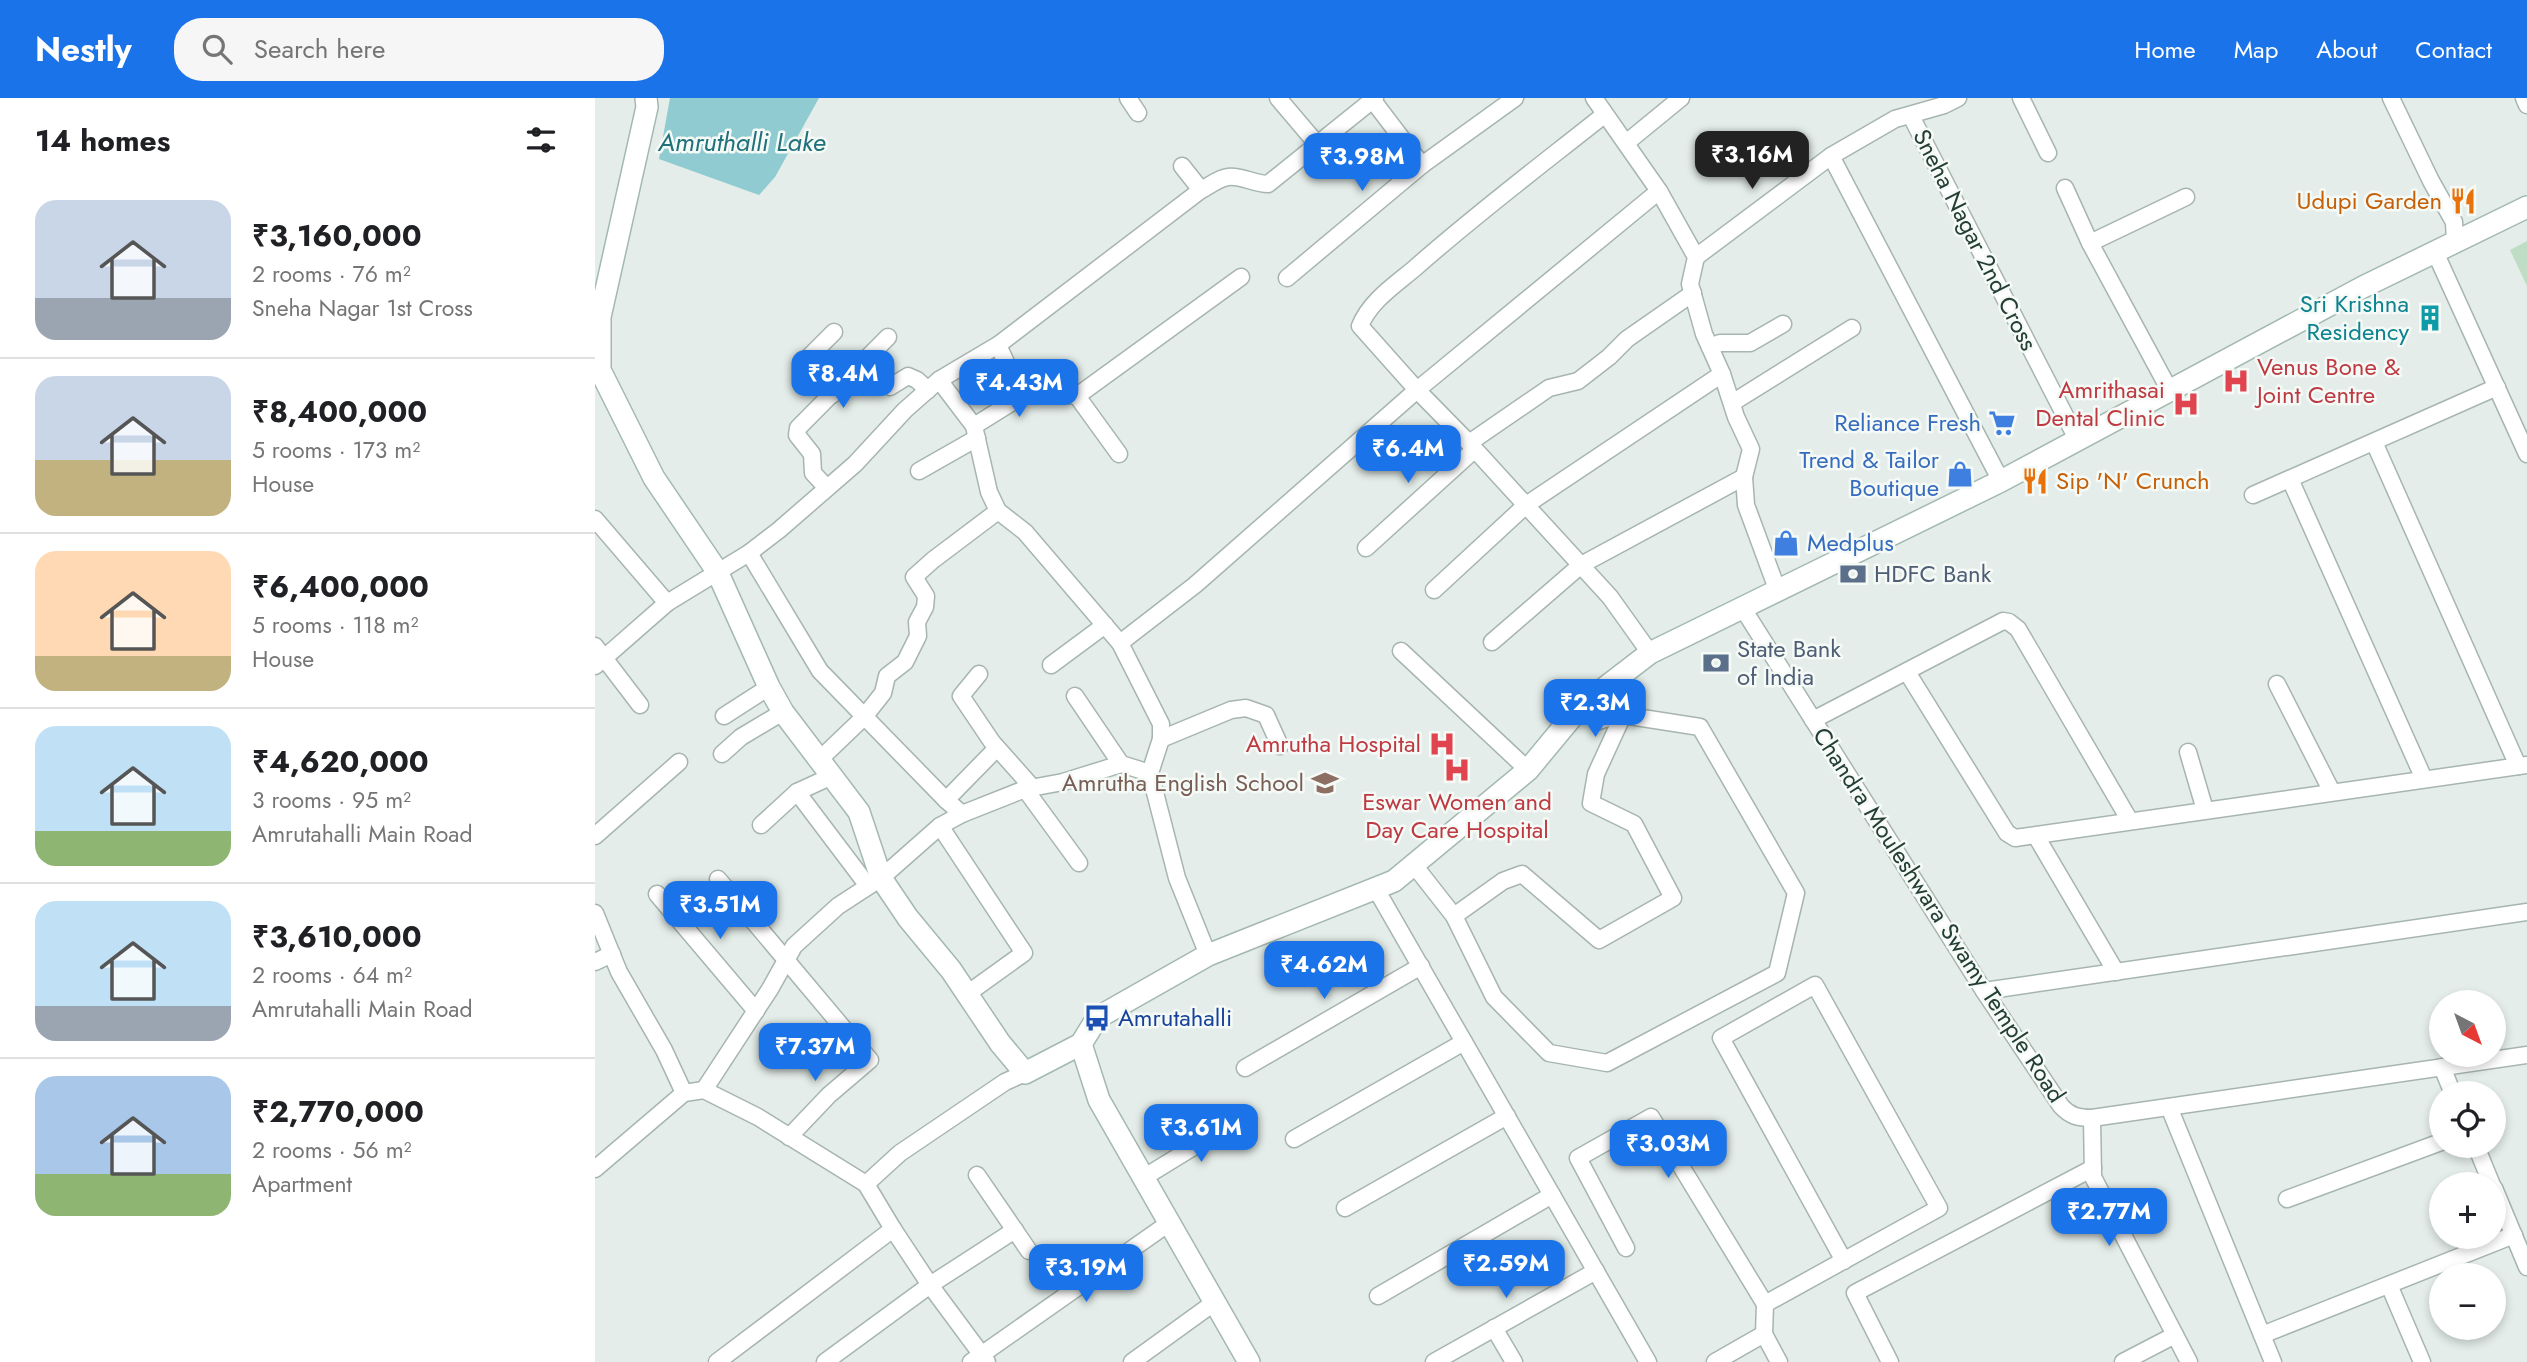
<!DOCTYPE html>
<html lang="en">
<head>
<meta charset="utf-8">
<style>
  body { margin:0; font-family:Jost,sans-serif; background:#f6f6f6; color:#202124; height:100vh; display:flex; flex-direction:column; font-size:26px; white-space:nowrap }
  * { box-sizing:border-box; margin:0 }
  p { font-size:23px; color:#757577 }
  .icon { flex:none; width:38px; height:38px; fill:none; stroke:currentColor; stroke-width:2; stroke-linecap:round; stroke-linejoin:round }
  .map { position:relative; flex:1; overflow:hidden }
  .panel { display:flex; flex-direction:column; background:#fff; width:595px }
  .panel>* { flex:none }
  .needle { width:46px; rotate:139deg }
  .tools { position:absolute; left:1834px; top:892px; display:grid; gap:14px }
  .tools a { display:grid; place-items:center; width:77px; height:77px; border-radius:50%; background:#fff; box-shadow:0 4px 10px #0003; font-size:35px }
  .price { position:absolute; translate:-50% -60px; padding:0 16px; border-radius:14px; background:#1a73e8; color:#fff; font-size:23px; line-height:46px; filter:drop-shadow(0 2px 4px #0008) }
  .price::after { content:''; position:absolute; left:50%; top:42px; width:21px; height:16px; margin-left:-10px; background:inherit; clip-path:polygon(0 0,100% 0,50% 100%) }
  .price.on { background:#222; color:#fff }
  ul { padding:0; list-style:none }
  li { display:flex; align-items:center; gap:21px; height:175px; padding:0 35px }
  li+li { border-top:2px solid #e0e0e0 }
  li span { display:grid; place-items:center; flex:none; width:196px; height:140px; border-radius:21px; color:#555 }
  li>.icon { margin-inline-start:auto }
  span .icon { width:84px; height:84px; fill:#fffc; stroke-width:1 }
  li b { font-size:30px }
  h2 { display:flex; justify-content:space-between; align-items:center; height:84px; padding:0 35px; font-size:30px }
  header { display:flex; align-items:center; gap:42px; box-sizing:border-box; height:98px; padding:0 35px; background:#1a73e8; color:#fff }
  header strong { font-size:33px }
  nav { display:flex; gap:38px; margin-inline-start:auto; font-size:24px }
  .search { width:490px; height:63px; background:#f6f6f6; display:flex; align-items:center; gap:18px; box-sizing:border-box; padding:0 24px; border-radius:28px; color:#757577; font-size:26px }
  main { display:flex; flex:1; min-height:0 }
  .map>svg:first-child { display:block }
</style>
</head>
<body>
<header>
<strong>Nestly</strong>
<div class="search"><svg class="icon" aria-label="search" viewBox="0 0 24 24"><circle cx="10" cy="10" r="6"/><path d="M15 15l6 6"/></svg>Search here</div>
<nav><a>Home</a><a>Map</a><a>About</a><a>Contact</a></nav>
</header>
<main>
<section class="panel">
<h2>14 homes<svg class="icon" aria-label="filters" viewBox="0 0 24 24"><path d="M4 7h16M4 17h16"/><circle cx="9" cy="7" r="2"/><circle cx="15" cy="17" r="2"/></svg></h2>
<ul>
<li><span style="background:linear-gradient(#c9d6e8 70%,#9aa5b1 0)"><svg class="icon" aria-label="home" viewBox="0 0 24 24"><path d="M3 11l9-7 9 7M6 9v11h12V9"/></svg></span><div><b>₹3,160,000</b><p>2 rooms · 76 m²</p><p>Sneha Nagar 1st Cross</p></div></li>
<li><span style="background:linear-gradient(#c9d6e8 60%,#c2b280 0)"><svg class="icon" aria-label="home" viewBox="0 0 24 24"><path d="M3 11l9-7 9 7M6 9v11h12V9"/></svg></span><div><b>₹8,400,000</b><p>5 rooms · 173 m²</p><p>House</p></div></li>
<li><span style="background:linear-gradient(#ffd9b3 75%,#c2b280 0)"><svg class="icon" aria-label="home" viewBox="0 0 24 24"><path d="M3 11l9-7 9 7M6 9v11h12V9"/></svg></span><div><b>₹6,400,000</b><p>5 rooms · 118 m²</p><p>House</p></div></li>
<li><span style="background:linear-gradient(#bfe0f5 75%,#8fb573 0)"><svg class="icon" aria-label="home" viewBox="0 0 24 24"><path d="M3 11l9-7 9 7M6 9v11h12V9"/></svg></span><div><b>₹4,620,000</b><p>3 rooms · 95 m²</p><p>Amrutahalli Main Road</p></div></li>
<li><span style="background:linear-gradient(#bfe0f5 75%,#9aa5b1 0)"><svg class="icon" aria-label="home" viewBox="0 0 24 24"><path d="M3 11l9-7 9 7M6 9v11h12V9"/></svg></span><div><b>₹3,610,000</b><p>2 rooms · 64 m²</p><p>Amrutahalli Main Road</p></div></li>
<li><span style="background:linear-gradient(#a9c7e8 70%,#8fb573 0)"><svg class="icon" aria-label="home" viewBox="0 0 24 24"><path d="M3 11l9-7 9 7M6 9v11h12V9"/></svg></span><div><b>₹2,770,000</b><p>2 rooms · 56 m²</p><p>Apartment</p></div></li>
</ul>
</section>
<div class="map">
<svg width="1932" height="1264" viewBox="0 0 1932 1264">
  <rect width="100%" height="100%" fill="#e4ede9"/>
  <!-- grass -->
  <polygon fill="#beddc4" points="1932,143 1932,188 1915,152"/>
  <!-- water -->
  <polygon fill="#8fcbd0" points="75,0 224,0 180,79 164,97 64,61"/>
  <g fill="none" stroke-linecap="round" stroke-linejoin="round">
    <!-- street casing -->
    <g stroke="#a7b5af" stroke-width="19">
      <g id="street">
        <polyline points="533,0 543,15"/>
        <polyline points="683,0 722,46"/>
        <polyline points="999,0 1064,93 1101,159 1095,186 1109,236 1127,276 1141,319 1156,351 1149,379 1151,407 1182,491"/>
        <polyline points="1426,0 1453,55"/>
        <polyline points="1796,0 1836,83 1859,124 1860,144"/>
        <polyline points="1929,0 1932,7"/>
        <path d="M1009,17C946,67 881,116 820,170C800,187 775,203 765,228L822,292L874,345L1015,499L1055,555"/>
        <polyline points="1316,18 1482,341"/>
        <polyline points="1031,45 1086,0"/>
        <polyline points="1236,58 1406,383"/>
        <polyline points="827,67 920,0"/>
        <polyline points="587,68 606,92"/>
        <polyline points="1470,90 1495,145 1575,293"/>
        <polyline points="1495,145 1591,99"/>
        <polyline points="1840,154 1932,356"/>
        <polyline points="1101,159 1236,58 1300,21 1349,7 1363,0"/>
        <polyline points="692,180 827,67 776,0"/>
        <path d="M403,247L606,92C614,88 624,80 633,79C646,77 659,86 673,86L780,0"/>
        <polyline points="1115,249 1125,245 1155,245 1188,226"/>
        <polyline points="295,289 313,278 322,282 333,292"/>
        <polyline points="237,297 212,268 214,259 239,234"/>
        <polyline points="482,298 524,356"/>
        <polyline points="1137,305 1257,230"/>
        <polyline points="379,328 344,282 403,247 426,297"/>
        <polyline points="1779,344 1923,668"/>
        <polyline points="874,345 954,290 983,283 1014,259 1032,241 1098,195"/>
        <polyline points="324,373 382,340"/>
        <polyline points="1695,381 1829,681"/>
        <polyline points="232,390 218,375 217,356 202,337 203,330 293,239"/>
        <polyline points="1658,397 1902,289"/>
        <polyline points="0,421 72,505"/>
        <polyline points="771,450 879,352"/>
        <polyline points="154,455 225,573 351,702 367,716"/>
        <polyline points="839,492 931,407 1127,276"/>
        <path d="M1147,509L1389,893L1466,1008C1475,1018 1483,1020 1497,1020L1932,957"/>
        <polyline points="897,544 986,467 1149,379"/>
        <polyline points="525,545 430,434 403,413 394,394 379,328 435,293 482,298 646,179"/>
        <polyline points="0,548 45,607"/>
        <polyline points="806,553 933,672"/>
        <polyline points="456,567 510,527"/>
        <polyline points="0,568 72,505 154,455 184,432 260,366 310,312 344,282"/>
        <polyline points="1312,574 1412,735 1420,740 1932,667"/>
        <polyline points="384,576 366,598 397,644 437,689"/>
        <polyline points="1682,586 1737,694"/>
        <polyline points="480,598 526,666"/>
        <polyline points="986,608 1004,623 1025,616"/>
        <polyline points="129,618 174,589"/>
        <polyline points="1218,622 1408,523 1414,524 1423,531 1535,723"/>
        <polyline points="566,641 636,612 651,610 671,617 685,648"/>
        <polyline points="1593,654 1610,712"/>
        <polyline points="127,656 146,639 188,614"/>
        <polyline points="223,663 269,619 288,595 292,578 310,564 323,538 322,524 330,509 331,498 319,479 338,462 403,413"/>
        <polyline points="555,675 566,641 566,626 525,545 600,487 822,292 1064,93"/>
        <polyline points="430,691 484,765"/>
        <polyline points="202,694 273,788"/>
        <polyline points="351,702 402,650"/>
        <polyline points="166,727 202,694 237,678"/>
        <polyline points="345,728 429,855 372,896"/>
        <polyline points="0,738 84,664"/>
        <polyline points="1441,738 1521,874"/>
        <polyline points="819,767 859,818 899,899 954,955 1012,965 1182,875 1201,795 1105,629 1028,617 1020,606 1004,594"/>
        <polyline points="123,781 275,962 234,997 194,1039"/>
        <polyline points="781,791 1053,1264"/>
        <polyline points="62,796 161,913"/>
        <polyline points="0,815 24,874 69,952 89,995"/>
        <polyline points="859,818 908,783 927,776 1004,842 1078,800 1039,726 996,705 1001,676 1028,617"/>
        <polyline points="0,864 17,856"/>
        <polyline points="1389,893 1932,814"/>
        <polyline points="1847,969 1858,996"/>
        <polyline points="650,970 826,868"/>
        <polyline points="109,992 175,891 199,848 243,808 286,780 345,728 367,716 430,691 468,684 526,666 555,675 582,780 613,857"/>
        <polyline points="1574,1009 1678,1264"/>
        <polyline points="1497,1020 1498,1079 1594,1264"/>
        <polyline points="699,1041 869,944"/>
        <polyline points="1881,1048 1897,1087"/>
        <polyline points="0,1071 89,995 109,992 163,1019 271,1086 305,1055 410,984 430,975"/>
        <polyline points="382,1077 434,1153"/>
        <polyline points="548,1080 644,1021"/>
        <polyline points="271,1086 298,1131"/>
        <polyline points="1899,1090 1932,1169"/>
        <polyline points="1692,1101 1846,1044"/>
        <polyline points="750,1110 912,1018"/>
        <polyline points="1031,1150 983,1060 1056,1019 1170,1206 1169,1236"/>
        <polyline points="1794,1187 1827,1264"/>
        <polyline points="783,1198 957,1097"/>
        <polyline points="1170,1206 1344,1110 1220,887 1126,940 1249,1163"/>
        <polyline points="899,1230 919,1264"/>
        <polyline points="1667,1237 1919,1137"/>
        <polyline points="122,1264 298,1131 335,1187 392,1264"/>
        <polyline points="230,1264 335,1187 420,1132"/>
        <polyline points="376,1264 574,1125"/>
        <polyline points="537,1264 620,1204"/>
        <polyline points="839,1264 1001,1173"/>
        <polyline points="1120,1264 1169,1236 1184,1264"/>
        <polyline points="1295,1264 1260,1195 1498,1070"/>
        <polyline points="1528,1264 1580,1237"/>
      </g>
    </g>
    <!-- secondary casing -->
    <g stroke="#a3b9af" stroke-width="24">
      <g id="secondary">
        <polyline points="51,0 52,9 5,219 5,272 59,380 122,473 174,589 188,614 264,714 286,780 313,820 356,872 405,945 430,975 486,946"/>
        <polyline points="654,1264 504,1002 486,946 502,920 613,857 799,783 933,672 986,608 1055,555 1406,383 1768,189 1932,109"/>
      </g>
    </g>
    <!-- street -->
    <use href="#street" stroke="#fff" stroke-width="16"/>
    <!-- secondary -->
    <use href="#secondary" stroke="#fff" stroke-width="21"/>
  </g>
  <!-- icons -->
  <defs>
    <g id="restaurant-bare" transform="scale(2.1)"><path d="M-5-6h1v4h1v-4h1v4h1v-4h1v5L-1.5 .5V6h-2V.5L-5-1ZM5-6V6H3V1.5H1.5Q1.5-4 5-6Z" fill="#e8710a" stroke="#f5faf7" stroke-width="2.5" paint-order="stroke"/></g>
    <g id="building-bare" transform="scale(2.1)"><path d="M-4-6H4V6H1V3H-1V6H-4ZM-2.5-4.3h1.7v1.8h-1.7ZM.8-4.3h1.7v1.8H.8ZM-2.5-1h1.7V.8h-1.7ZM.8-1h1.7V.8H.8Z" fill="#0f9aa8" stroke="#f5faf7" stroke-width="2.5" paint-order="stroke"/></g>
    <g id="hospital-bare" transform="scale(2.1)"><path d="M-5-5h3v3.5h4V-5h3V5h-3V1.5h-4V5h-3Z" fill="#e0444e" stroke="#f5faf7" stroke-width="2.5" paint-order="stroke"/></g>
    <g id="supermarket-bare" transform="scale(2.1)"><path d="M-6-5.5h2.5l.6 2H6L4.5 2H-2.5L-4.4-4H-6ZM-1.5 3.2a1.3 1.3 0 1 0 .1 0ZM3 3.2a1.3 1.3 0 1 0 .1 0Z" fill="#3f7fe0" stroke="#f5faf7" stroke-width="2.5" paint-order="stroke"/></g>
    <g id="shop-bare" transform="scale(2.1)"><path d="M-5-2.5h2.3a2.7 3.5 0 0 1 5.4 0H5L5.5 6h-11ZM-1.5-2.5h3a1.5 2.3 0 0 0-3 0Z" fill="#3f7fe0" stroke="#f5faf7" stroke-width="2.5" paint-order="stroke"/></g>
    <g id="bank-bare" transform="scale(2.1)"><path d="M-6-4H6V4H-6ZM0-2.3a2.3 2.3 0 1 0 0 4.6a2.3 2.3 0 1 0 0-4.6Z" fill="#5c6f8a" stroke="#f5faf7" stroke-width="2.5" paint-order="stroke"/></g>
    <g id="school-bare" transform="scale(2.1)"><path d="M0-5L7-2L0 1L-7-2ZM-4 1L0 2.5L4 1V4Q0 6-4 4Z" fill="#8d6e63" stroke="#f5faf7" stroke-width="2.5" paint-order="stroke"/></g>
    <g id="bus-bare" transform="scale(2.1)"><path d="M-5-6H5V4H4V6H2V4H-2V6H-4V4H-5ZM-3.5-4V0h7V-4ZM-3.5 1.2v1.5H-2V1.2ZM2 1.2v1.5H3.5V1.2Z" fill="#1a4fb4" stroke="#f5faf7" stroke-width="2.5" paint-order="stroke"/></g>
  </defs>
  <g fill-rule="evenodd">
    <use href="#restaurant-bare" x="1868" y="103"/>
    <use href="#building-bare" x="1835" y="220"/>
    <use href="#hospital-bare" x="1641" y="283"/>
    <use href="#hospital-bare" x="1591" y="306"/>
    <use href="#supermarket-bare" x="1407" y="325"/>
    <use href="#shop-bare" x="1365" y="376"/>
    <use href="#restaurant-bare" x="1440" y="383"/>
    <use href="#shop-bare" x="1191" y="445"/>
    <use href="#bank-bare" x="1258" y="476"/>
    <use href="#bank-bare" x="1121" y="565"/>
    <use href="#hospital-bare" x="847" y="646"/>
    <use href="#hospital-bare" x="862" y="672"/>
    <use href="#school-bare" x="730" y="685"/>
    <use href="#bus-bare" x="502" y="920"/>
  </g>
  <g text-anchor="middle" stroke-width="5" stroke-linejoin="round" paint-order="stroke">
    <!-- food labels -->
    <g font-size="24" fill="#c56008" stroke="#f5faf7" text-anchor="end">
      <text x="1847" y="111">Udupi Garden</text>
      <text x="1461" y="391" text-anchor="start">Sip 'N' Crunch</text>
    </g>
    <!-- street labels -->
    <g font-size="24" fill="#243e35" stroke="#f5faf7">
      <text transform="translate(1380 142) rotate(63)" y="8">Sneha Nagar 2nd Cross</text>
      <text transform="translate(1344 817) rotate(57)" y="8">Chandra Mouleshwara Swamy Temple Road</text>
    </g>
    <!-- culture labels -->
    <g font-size="24" fill="#0d838f" stroke="#f5faf7" text-anchor="end">
      <text x="1814" y="214">Sri Krishna<tspan x="1814" dy="28">Residency</tspan></text>
    </g>
    <!-- health labels -->
    <g font-size="24" fill="#be3a42" stroke="#f5faf7" text-anchor="end">
      <text x="1662" y="277" text-anchor="start">Venus Bone &amp;<tspan x="1662" dy="28">Joint Centre</tspan></text>
      <text x="1570" y="300">Amrithasai<tspan x="1570" dy="28">Dental Clinic</tspan></text>
      <text x="826" y="654">Amrutha Hospital</text>
      <text x="862" y="712" text-anchor="middle">Eswar Women and<tspan x="862" dy="28">Day Care Hospital</tspan></text>
    </g>
    <!-- shop labels -->
    <g font-size="24" fill="#366cbe" stroke="#f5faf7" text-anchor="end">
      <text x="1386" y="333">Reliance Fresh</text>
      <text x="1344" y="370">Trend &amp; Tailor<tspan x="1344" dy="28">Boutique</tspan></text>
      <text x="1212" y="453" text-anchor="start">Medplus</text>
    </g>
    <!-- service labels -->
    <g font-size="24" fill="#4e5e75" stroke="#f5faf7" text-anchor="start">
      <text x="1279" y="484">HDFC Bank</text>
      <text x="1142" y="559">State Bank<tspan x="1142" dy="28">of India</tspan></text>
    </g>
    <!-- education labels -->
    <g font-size="24" fill="#785e54" stroke="#f5faf7" text-anchor="end">
      <text x="709" y="693">Amrutha English School</text>
    </g>
    <!-- transit labels -->
    <g font-size="24" fill="#164399" stroke="#f5faf7" text-anchor="start">
      <text x="523" y="928">Amrutahalli</text>
    </g>
    <!-- water labels -->
    <g font-size="26" font-style="italic" fill="#207179" stroke="#f5faf7">
      <text x="147" y="53">Amruthalli Lake</text>
    </g>
  </g>
</svg>
<div class="tools">
<a><svg class="needle" viewBox="-14 -14 28 28"><path d="M0-13l5 13h-10z" fill="#e53935"/><path d="M0 13l5-13h-10z" fill="#757577"/></svg></a>
<a><svg class="icon" aria-label="locate" viewBox="0 0 24 24"><circle cx="12" cy="12" r="6"/><path d="M12 2v4M12 18v4M2 12h4M18 12h4"/></svg></a>
<a>+</a>
<a>−</a>
</div>
<b class="price on" style="left:1157px;top:93px">₹3.16M</b>
<b class="price" style="left:767px;top:95px">₹3.98M</b>
<b class="price" style="left:248px;top:312px">₹8.4M</b>
<b class="price" style="left:424px;top:321px">₹4.43M</b>
<b class="price" style="left:813px;top:387px">₹6.4M</b>
<b class="price" style="left:1000px;top:641px">₹2.3M</b>
<b class="price" style="left:125px;top:843px">₹3.51M</b>
<b class="price" style="left:729px;top:903px">₹4.62M</b>
<b class="price" style="left:220px;top:985px">₹7.37M</b>
<b class="price" style="left:606px;top:1066px">₹3.61M</b>
<b class="price" style="left:1073px;top:1082px">₹3.03M</b>
<b class="price" style="left:1514px;top:1150px">₹2.77M</b>
<b class="price" style="left:911px;top:1202px">₹2.59M</b>
<b class="price" style="left:491px;top:1206px">₹3.19M</b>
</div>
</main>
</body>
</html>
